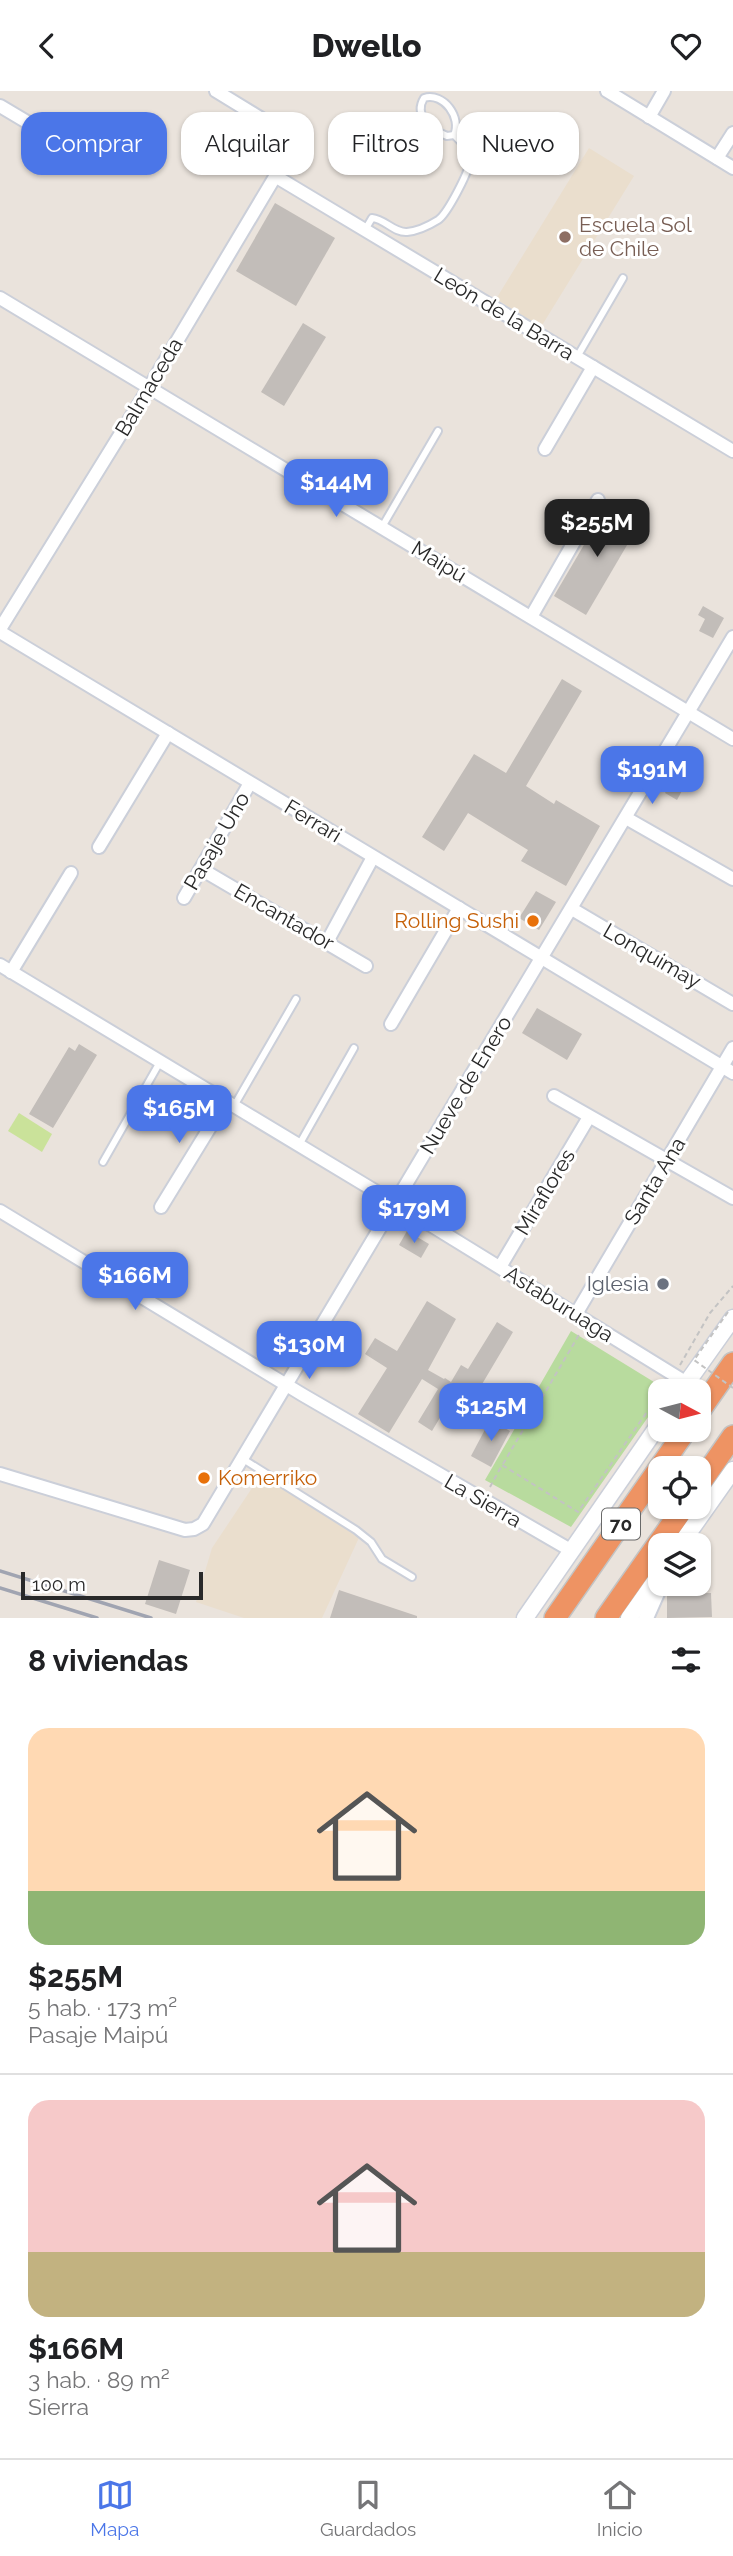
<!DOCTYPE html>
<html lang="es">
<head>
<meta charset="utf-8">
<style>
  body { margin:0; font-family:Raleway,sans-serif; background:#f6f6f6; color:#202124; height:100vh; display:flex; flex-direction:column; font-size:26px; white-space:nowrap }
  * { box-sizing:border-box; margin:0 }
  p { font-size:23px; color:#757577 }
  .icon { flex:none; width:38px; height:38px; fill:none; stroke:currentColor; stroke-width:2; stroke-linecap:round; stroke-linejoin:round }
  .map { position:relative; height:1527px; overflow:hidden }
  .drawer { display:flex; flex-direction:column; background:#fff; flex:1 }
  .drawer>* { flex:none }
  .hud { position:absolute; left:21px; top:21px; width:691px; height:63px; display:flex; gap:14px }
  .needle { width:46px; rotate:97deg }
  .tools { position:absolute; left:648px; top:1288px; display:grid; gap:14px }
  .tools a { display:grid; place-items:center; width:63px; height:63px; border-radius:14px; background:#fff; box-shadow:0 2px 5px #0004; font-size:35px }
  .scale { position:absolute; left:21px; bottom:18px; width:182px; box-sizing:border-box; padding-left:7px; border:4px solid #292929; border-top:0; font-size:19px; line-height:24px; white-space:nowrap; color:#292929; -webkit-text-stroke:5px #fff; paint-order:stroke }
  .price { position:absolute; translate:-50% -60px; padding:0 16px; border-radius:14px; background:#4b76e8; color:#fff; font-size:23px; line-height:46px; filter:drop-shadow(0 2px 4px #0008) }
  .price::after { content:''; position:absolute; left:50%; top:42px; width:21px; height:16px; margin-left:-10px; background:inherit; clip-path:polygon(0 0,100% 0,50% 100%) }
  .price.active { background:#222; color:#fff }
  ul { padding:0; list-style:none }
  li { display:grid; align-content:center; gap:14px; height:371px; padding:0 28px }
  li+li { border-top:2px solid #e0e0e0 }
  li span { display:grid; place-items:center; height:217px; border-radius:21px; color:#555 }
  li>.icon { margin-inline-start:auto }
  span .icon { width:126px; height:126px; fill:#fffc; stroke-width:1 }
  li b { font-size:30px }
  h2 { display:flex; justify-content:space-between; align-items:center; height:84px; padding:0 28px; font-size:30px }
  .chip { padding:0 24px; border-radius:21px; background:#fff; box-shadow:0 2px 5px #0004; font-size:24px; line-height:63px }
  .chip.active { background:#4b76e8; color:#fff }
  header { display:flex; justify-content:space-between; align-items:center; height:91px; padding:0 28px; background:#fff; font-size:32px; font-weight:800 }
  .tabs { display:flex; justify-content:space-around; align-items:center; height:98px; border-top:2px solid #e0e0e0; background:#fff; font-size:19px; color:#757577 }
  .tabs a { display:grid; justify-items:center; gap:4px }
  .tabs .active { color:#4b76e8 }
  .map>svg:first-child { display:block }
</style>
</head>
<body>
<header><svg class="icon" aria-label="back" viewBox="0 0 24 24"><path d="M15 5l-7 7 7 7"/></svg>Dwello<svg class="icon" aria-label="heart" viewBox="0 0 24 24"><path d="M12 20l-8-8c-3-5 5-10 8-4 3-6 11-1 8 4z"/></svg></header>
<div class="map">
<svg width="733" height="1527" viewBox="0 0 733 1527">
  <rect width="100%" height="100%" fill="#eae3dc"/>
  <!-- education -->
  <g fill="#eadecd">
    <polygon points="589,57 634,85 541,236 496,208"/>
    <polygon points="264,1379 363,1438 322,1527 244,1527 196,1511 212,1457"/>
  </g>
  <!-- green -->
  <polygon fill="#b8db9e" points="571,1240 667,1299 660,1300 660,1309 571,1436 485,1389"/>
  <!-- pitch -->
  <polygon fill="#cae29a" points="19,1022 52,1043 42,1061 8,1040"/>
  <!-- building -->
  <g fill="#c2bdb9">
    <polygon points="275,112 335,147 296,215 236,180"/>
    <polygon points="303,232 326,246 284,315 261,301"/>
    <polygon points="608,413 640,432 586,524 554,505"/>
    <polygon points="703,515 724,527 713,547 699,540 705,528 698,524"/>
    <polygon points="562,588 582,600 526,695 554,713 556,709 600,735 566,795 521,770 528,759 468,722 444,760 422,746 474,663 506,682"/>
    <polygon points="681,674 692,681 677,709 665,702"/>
    <polygon points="536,800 556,811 539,839 519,827"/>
    <polygon points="537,917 582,943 567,969 522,942"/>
    <polygon points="79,953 97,964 53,1037 29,1023 69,956 75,960"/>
    <polygon points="407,1140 429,1153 421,1167 399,1154"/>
    <polygon points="427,1210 456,1228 428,1279 444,1288 445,1287 451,1291 461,1274 468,1278 497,1231 513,1241 475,1305 459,1295 432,1340 418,1331 438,1298 422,1288 389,1342 358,1323 387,1277 365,1263 375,1247 397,1260"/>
    <polygon points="490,1329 510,1340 491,1376 471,1365"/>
    <polygon points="159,1469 190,1479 176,1523 145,1513"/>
    <polygon points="339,1499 417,1525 417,1527 330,1527"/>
    <polygon points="711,1502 712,1526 667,1527 667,1503"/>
  </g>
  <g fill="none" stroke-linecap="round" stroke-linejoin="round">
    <!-- service casing -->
    <g stroke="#cbcfd9" stroke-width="10">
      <g id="service">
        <path d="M365,139L372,127C385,128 394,142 407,141C417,140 430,134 438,129C447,123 472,77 470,66C469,57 460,50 454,44L447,45C432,39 413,25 424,7C444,1 462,27 454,44"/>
        <polyline points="577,266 623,187"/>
        <polyline points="382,436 438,340"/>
        <polyline points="234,1015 296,908"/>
        <polyline points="299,1054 354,957"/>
        <polyline points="103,1071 160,971"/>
        <polyline points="243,1368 356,1439 371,1451 382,1468 412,1486"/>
      </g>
    </g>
    <!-- minor casing -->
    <g stroke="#cbcfd9" stroke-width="16">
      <g id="minor">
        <polyline points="607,0 733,77"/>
        <polyline points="0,15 74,59"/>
        <polyline points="649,26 664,0"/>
        <polyline points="717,67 733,42"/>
        <polyline points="275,85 733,360"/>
        <polyline points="0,207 733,648"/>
        <polyline points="545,358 593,276"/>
        <polyline points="531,526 598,409"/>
        <polyline points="0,538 149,297 291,59 292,52 288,44 216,0"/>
        <polyline points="0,541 733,982"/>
        <polyline points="626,727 733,788"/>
        <polyline points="99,756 168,642"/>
        <polyline points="201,778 366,875"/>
        <polyline points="184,807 250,692"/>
        <polyline points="572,818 733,913"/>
        <polyline points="327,851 373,766"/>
        <polyline points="0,874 395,1112 687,1292"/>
        <polyline points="11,881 71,782"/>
        <polyline points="391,933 459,817"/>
        <polyline points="554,1005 733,1107"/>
        <polyline points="161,1116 226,1010"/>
        <polyline points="0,1120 303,1304 572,1460"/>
        <polyline points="500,1176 589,1026"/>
        <polyline points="576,1223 733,957"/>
        <polyline points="0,1383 185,1439 194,1438 203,1433 733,546"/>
      </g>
    </g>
    <!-- tertiary casing -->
    <g stroke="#cbcfd9" stroke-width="18">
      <polyline id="tertiary" points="646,1527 661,1493"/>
    </g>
    <!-- secondary casing -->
    <g stroke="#cbcfd9" stroke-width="19">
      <g id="secondary">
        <polyline points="681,1300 733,1227"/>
        <polyline points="680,1454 733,1379"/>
        <polyline points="525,1527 660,1332"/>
        <polyline points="629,1527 660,1483"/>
      </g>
    </g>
    <!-- motorway casing -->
    <g stroke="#c3c3c3" stroke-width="24">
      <g id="motorway">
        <polyline points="698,1322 733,1272"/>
        <polyline points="698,1395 733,1345"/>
        <polyline points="555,1527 686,1339"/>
        <polyline points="606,1527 684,1416"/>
      </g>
    </g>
    <!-- path -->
    <g stroke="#c3c3c3" stroke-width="2" stroke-dasharray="5 3.5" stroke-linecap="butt">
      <polyline points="680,1274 710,1222 733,1195"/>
      <polyline points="661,1300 666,1292"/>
      <polyline points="503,1373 580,1242"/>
      <polyline points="490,1396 502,1374 578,1421 660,1302"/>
    </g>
    <!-- service -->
    <use href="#service" stroke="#fff" stroke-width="6"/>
    <!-- minor -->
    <use href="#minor" stroke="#fff" stroke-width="12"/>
    <!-- tertiary -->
    <use href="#tertiary" stroke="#fff" stroke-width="14"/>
    <!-- secondary -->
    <use href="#secondary" stroke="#fff" stroke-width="16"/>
    <!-- motorway -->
    <use href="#motorway" stroke="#ee9363" stroke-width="21"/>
    <!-- rail -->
    <g stroke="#a0a4b1" stroke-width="3.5">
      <polyline points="0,1480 151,1527"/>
      <polyline points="0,1497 97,1527"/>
    </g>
    <!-- path-bridge -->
    <polyline stroke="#c3c3c3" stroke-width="2" stroke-dasharray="5 3.5" stroke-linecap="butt" points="728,1221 694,1269 733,1297"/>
  </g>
  <!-- markers -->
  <circle fill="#8d6e63" stroke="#fff" stroke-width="2.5" cx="565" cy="146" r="7"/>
  <g fill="#e8710a" stroke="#fff" stroke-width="2.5">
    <circle cx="533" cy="830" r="7"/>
    <circle cx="204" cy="1387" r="7"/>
  </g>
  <circle fill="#6b7280" stroke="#fff" stroke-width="2.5" cx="663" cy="1193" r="7"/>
  <g text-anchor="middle" stroke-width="6" stroke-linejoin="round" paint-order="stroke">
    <!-- shield labels -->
    <rect fill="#fff" stroke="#696969" stroke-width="2" x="602" y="1417.5" width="38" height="31" rx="5"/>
    <g font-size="19" font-weight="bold" fill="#292929">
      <text x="621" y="1440">70</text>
    </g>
    <!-- education labels -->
    <g font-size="21" fill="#785e54" stroke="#fff" text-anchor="start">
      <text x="579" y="141">Escuela Sol<tspan x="579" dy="24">de Chile</tspan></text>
    </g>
    <!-- street labels -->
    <g font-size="21" fill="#292929" stroke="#fff">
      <text transform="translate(504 223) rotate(31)" y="7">León de la Barra</text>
      <text transform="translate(149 296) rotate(-59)" y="7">Balmaceda</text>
      <text transform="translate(439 471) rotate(31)" y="7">Maipú</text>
      <text transform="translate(313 730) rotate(31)" y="7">Ferrari</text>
      <text transform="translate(217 750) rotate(-60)" y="7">Pasaje Uno</text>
      <text transform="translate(284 826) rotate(30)" y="7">Encantador</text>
      <text transform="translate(652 865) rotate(30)" y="7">Lonquimay</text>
      <text transform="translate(466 994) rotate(-59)" y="7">Nueve de Enero</text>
      <text transform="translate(655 1090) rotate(-59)" y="7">Santa Ana</text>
      <text transform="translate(545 1101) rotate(-59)" y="7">Miraflores</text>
      <text transform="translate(559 1213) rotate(32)" y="7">Astaburuaga</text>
      <text transform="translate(483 1410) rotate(30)" y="7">La Sierra</text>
    </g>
    <!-- food labels -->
    <g font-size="21" fill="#c56008" stroke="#fff" text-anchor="end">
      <text x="519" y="837">Rolling Sushi</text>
      <text x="218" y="1394" text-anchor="start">Komerriko</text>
    </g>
    <!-- worship labels -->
    <g font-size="21" fill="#5b616d" stroke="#fff" text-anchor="end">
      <text x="649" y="1200">Iglesia</text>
    </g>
  </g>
</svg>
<div class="tools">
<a><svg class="needle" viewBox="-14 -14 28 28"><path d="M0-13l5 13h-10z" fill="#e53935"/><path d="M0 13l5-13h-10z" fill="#757577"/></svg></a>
<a><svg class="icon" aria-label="locate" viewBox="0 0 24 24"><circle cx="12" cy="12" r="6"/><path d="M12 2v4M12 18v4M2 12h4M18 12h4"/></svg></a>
<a><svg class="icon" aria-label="layers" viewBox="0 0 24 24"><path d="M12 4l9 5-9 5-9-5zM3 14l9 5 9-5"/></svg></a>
</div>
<div class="scale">100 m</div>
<b class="price" style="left:336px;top:428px">$144M</b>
<b class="price active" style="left:597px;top:468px">$255M</b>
<b class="price" style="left:652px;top:715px">$191M</b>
<b class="price" style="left:179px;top:1054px">$165M</b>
<b class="price" style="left:414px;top:1154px">$179M</b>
<b class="price" style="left:135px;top:1221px">$166M</b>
<b class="price" style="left:309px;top:1290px">$130M</b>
<b class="price" style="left:491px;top:1352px">$125M</b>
<div class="hud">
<a class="chip active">Comprar</a>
<a class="chip">Alquilar</a>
<a class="chip">Filtros</a>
<a class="chip">Nuevo</a>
</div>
</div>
<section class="drawer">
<h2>8 viviendas<svg class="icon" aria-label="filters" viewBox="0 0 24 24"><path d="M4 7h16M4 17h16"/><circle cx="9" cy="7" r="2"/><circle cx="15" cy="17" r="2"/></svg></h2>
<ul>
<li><span style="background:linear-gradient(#ffd9b3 75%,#8fb573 0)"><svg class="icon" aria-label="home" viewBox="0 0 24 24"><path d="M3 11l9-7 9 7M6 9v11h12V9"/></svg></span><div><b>$255M</b><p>5 hab. · 173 m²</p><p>Pasaje Maipú</p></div></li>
<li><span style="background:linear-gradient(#f6c9c9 70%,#c2b280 0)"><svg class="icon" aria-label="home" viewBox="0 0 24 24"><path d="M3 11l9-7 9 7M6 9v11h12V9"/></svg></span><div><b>$166M</b><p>3 hab. · 89 m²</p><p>Sierra</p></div></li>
</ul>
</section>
<nav class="tabs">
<a class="active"><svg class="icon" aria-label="map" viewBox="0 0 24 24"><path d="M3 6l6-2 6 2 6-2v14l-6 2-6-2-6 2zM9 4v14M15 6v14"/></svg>Mapa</a>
<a><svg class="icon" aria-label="saved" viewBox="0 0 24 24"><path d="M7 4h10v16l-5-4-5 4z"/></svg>Guardados</a>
<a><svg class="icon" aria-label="home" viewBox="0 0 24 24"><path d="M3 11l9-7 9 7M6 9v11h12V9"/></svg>Inicio</a>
</nav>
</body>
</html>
